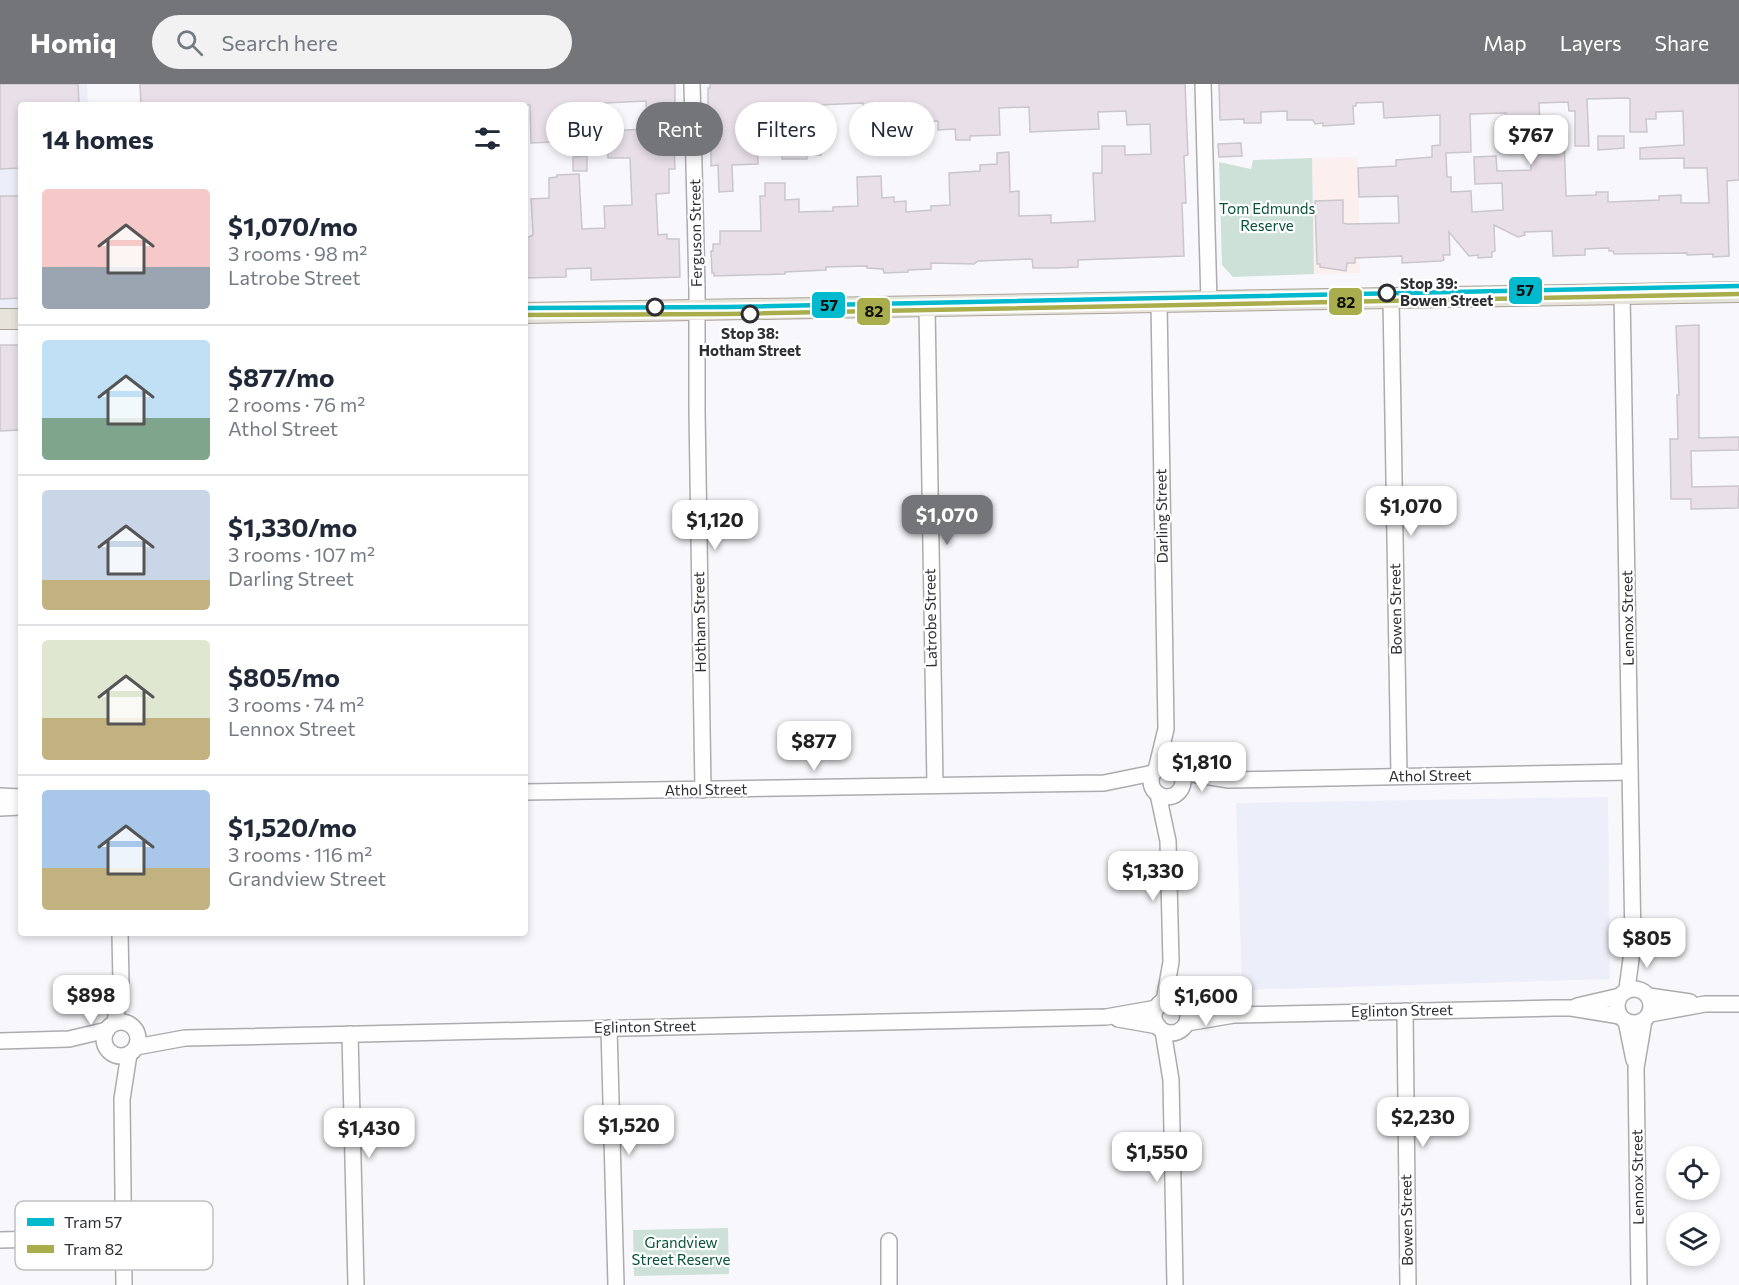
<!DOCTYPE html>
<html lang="en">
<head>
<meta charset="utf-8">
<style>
  body { margin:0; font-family:Commissioner,sans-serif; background:#f2f2f3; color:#1f2937; height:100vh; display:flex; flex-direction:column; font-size:22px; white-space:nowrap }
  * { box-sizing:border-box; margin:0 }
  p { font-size:20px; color:#747a83 }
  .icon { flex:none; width:33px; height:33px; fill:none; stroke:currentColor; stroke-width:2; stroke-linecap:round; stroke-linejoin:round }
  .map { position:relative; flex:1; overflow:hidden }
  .details { position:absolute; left:18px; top:18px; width:510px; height:834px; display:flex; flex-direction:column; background:#fff; border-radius:6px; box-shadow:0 3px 9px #0003 }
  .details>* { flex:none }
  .top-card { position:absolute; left:546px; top:18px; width:570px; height:54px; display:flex; gap:12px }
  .buttons { position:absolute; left:1666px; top:1062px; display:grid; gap:12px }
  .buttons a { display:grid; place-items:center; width:54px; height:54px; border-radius:50%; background:#fff; box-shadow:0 3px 9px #0003; font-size:30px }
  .price { position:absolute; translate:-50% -51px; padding:0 14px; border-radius:12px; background:#fff; color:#222; font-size:20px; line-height:39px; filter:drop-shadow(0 2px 3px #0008) }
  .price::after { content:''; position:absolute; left:50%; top:36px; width:18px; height:14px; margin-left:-9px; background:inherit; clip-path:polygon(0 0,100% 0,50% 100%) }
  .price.on { background:#747578; color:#fff }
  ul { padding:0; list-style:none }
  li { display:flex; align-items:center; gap:18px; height:150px; padding:0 24px }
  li+li { border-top:2px solid #e0e1e3 }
  li span { display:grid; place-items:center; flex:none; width:168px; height:120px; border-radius:6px; color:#555 }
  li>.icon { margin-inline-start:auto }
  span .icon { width:72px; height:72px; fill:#fffc; stroke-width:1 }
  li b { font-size:26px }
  h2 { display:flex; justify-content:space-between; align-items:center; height:72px; padding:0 24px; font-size:26px }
  .pill { padding:0 21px; border-radius:27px; background:#fff; box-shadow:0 3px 9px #0003; font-size:21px; line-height:54px }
  .pill.on { background:#747578; color:#fff }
  header { display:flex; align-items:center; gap:36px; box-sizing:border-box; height:84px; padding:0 30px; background:#747578; color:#fff }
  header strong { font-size:28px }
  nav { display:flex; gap:33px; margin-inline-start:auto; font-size:21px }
  .search { width:420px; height:54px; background:#f2f2f3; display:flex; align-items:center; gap:15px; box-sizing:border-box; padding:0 21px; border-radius:33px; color:#747a83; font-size:22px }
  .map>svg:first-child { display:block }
</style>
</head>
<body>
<header>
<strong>Homiq</strong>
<div class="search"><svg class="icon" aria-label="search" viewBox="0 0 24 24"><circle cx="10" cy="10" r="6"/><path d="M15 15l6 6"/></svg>Search here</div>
<nav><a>Map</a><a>Layers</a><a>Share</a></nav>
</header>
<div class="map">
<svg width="1739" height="1201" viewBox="0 0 1739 1201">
  <rect width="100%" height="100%" fill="#f8f8fc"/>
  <!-- built -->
  <g fill="#eceef9">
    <polygon points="0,0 87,0 88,21 21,21 21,226 0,226"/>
    <polygon points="1608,713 1610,895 1242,906 1236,719"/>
  </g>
  <!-- medical -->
  <polygon fill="#fbf0ee" points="1358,73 1360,189 1314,190 1312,74"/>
  <!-- green -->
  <g fill="#cde1d9">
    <polygon points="1312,74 1314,190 1233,193 1222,181 1219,78 1251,85 1253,76"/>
    <polygon points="728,1144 729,1190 634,1192 633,1146"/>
  </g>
  <!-- building -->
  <g fill="#e8dfe8" stroke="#c9c7ca" stroke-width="1.5" fill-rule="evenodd">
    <polygon points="0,0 78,0 79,21 21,21 21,84 0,85"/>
    <polygon points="140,0 675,0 675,35 673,35 675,85 669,85 669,109 656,110 658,151 667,150 667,155 679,155 680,193 591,196 591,184 566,185 566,193 525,194 525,155 533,151 531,115 549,114 549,94 557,93 557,91 579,90 582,145 605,144 604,122 632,121 630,74 608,74 607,47 647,45 646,17 605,19 606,40 555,41 555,58 531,59 530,21 141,21"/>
    <polygon points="710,0 1185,0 1188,71 1184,72 1186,119 1182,119 1184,172 1078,176 1078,183 1057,184 1033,184 1032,175 978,177 974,180 931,179 931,185 908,186 908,188 884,189 883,185 867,184 867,182 826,183 826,186 785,188 785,190 714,192 714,189 712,189 711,167 713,167 713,160 720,160 720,147 761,147 760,112 765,112 765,99 785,99 785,116 799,115 799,128 833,127 833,123 858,122 857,93 881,92 882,114 894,113 894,118 906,117 906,128 931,126 931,122 950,121 949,89 980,87 980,81 997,80 997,69 1009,68 1010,108 1019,107 1019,132 1051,131 1051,139 1095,137 1093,89 1102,89 1102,62 1125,62 1125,71 1151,70 1150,40 1127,41 1126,27 1098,28 1099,45 1030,48 1029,23 999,24 1000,51 970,52 970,56 956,56 955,45 938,46 938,37 904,38 904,50 890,51 889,24 863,25 863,19 820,21 821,71 807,71 807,75 782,75 782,63 787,63 786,33 756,34 758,80 732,81 733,107 719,108 718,81 711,82 711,61 708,61 708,4 710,4"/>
    <path d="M1219,0H1739V96L1727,97L1729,172L1713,173V170L1687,171V169L1614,170L1613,167H1609V164L1585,165V171L1553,172L1552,147L1524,148L1525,151L1518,153L1494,141L1495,167L1492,168V173L1478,174V171L1469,172L1449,148L1450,171H1443L1444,176L1441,177L1402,179V172L1355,174V179H1347L1346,187L1320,183V180H1317L1315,117L1343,116V139L1347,140L1399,139L1398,112L1359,113L1358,84L1396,82V76L1432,73V62L1440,61V31L1384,34L1383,18L1356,19V22H1353L1354,40L1323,42V39L1315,40L1313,36H1287V27L1261,28V39H1244V35L1220,36ZM1627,14L1630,15V48H1647L1646,35H1656V28L1683,27L1684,61L1640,64V75L1684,74V84H1707L1709,119H1681V111L1659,112V116L1608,118V108H1596V111L1566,112L1564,52L1530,53L1531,86L1497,87L1496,72L1474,73L1475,100L1502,99L1503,126L1472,128L1471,107L1451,108V93H1447L1446,69L1471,68L1470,30L1506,29L1507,43L1540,42L1539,19L1568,18L1569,27H1575V62H1589L1587,15Z"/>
    <polygon points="1598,52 1624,52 1624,64 1598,66"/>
    <polygon points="1241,59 1242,72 1219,73 1218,60"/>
    <polygon points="587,72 587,87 573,87 573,73"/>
    <polygon points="0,112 21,112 21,214 0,215"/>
    <polygon points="1699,241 1699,354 1739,353 1739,366 1691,367 1692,403 1739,402 1738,424 1691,425 1691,415 1671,415 1670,355 1678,355 1677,311 1679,311 1676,242"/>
    <polygon points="0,261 19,261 20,346 0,347"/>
  </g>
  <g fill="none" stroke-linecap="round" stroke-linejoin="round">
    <!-- minor casing -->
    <g stroke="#acacaf" stroke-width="18">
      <g id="minor">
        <polyline points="692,0 697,204 697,327 703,706"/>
        <polyline points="1203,0 1209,218"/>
        <polyline points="1622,209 1633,860 1627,905"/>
        <polyline points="1391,214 1399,692"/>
        <polyline points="927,223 935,701"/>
        <circle cx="1167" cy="697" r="16"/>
        <polyline points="1156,686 1166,645 1159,219"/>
        <polyline points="1180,688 1229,696 1630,688"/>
        <polyline points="525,708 1104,699 1153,689"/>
        <polyline points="1158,710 1168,757 1171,878 1164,917"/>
        <polyline points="0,712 21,713"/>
        <polyline points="0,724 21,723"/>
        <circle cx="1634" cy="922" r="17"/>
        <polyline points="1649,912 1690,918"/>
        <circle cx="1171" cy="932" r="17"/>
        <polyline points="1184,922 1225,929"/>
        <polyline points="1577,922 1620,912"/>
        <polyline points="1405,927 1408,1201"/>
        <polyline points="1650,930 1705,920 1739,920"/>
        <polyline points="1118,935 1158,942"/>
        <polyline points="1626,937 1634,976"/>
        <circle cx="121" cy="955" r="17"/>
        <polyline points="115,939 121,900 120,849"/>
        <polyline points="1187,939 1234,931 1555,924 1571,924 1620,932"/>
        <polyline points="609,944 616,1201"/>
        <polyline points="1163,947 1171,996 1175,1201"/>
        <polyline points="350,950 356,1201"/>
        <polyline points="0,957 69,955 107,946"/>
        <polyline points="136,963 185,954 1106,933 1157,924"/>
        <polyline points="0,1156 123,1153"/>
        <polyline points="889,1157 889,1201"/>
        <polyline points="124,1201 122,1015 129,970"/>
        <polyline points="1639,1201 1636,984 1644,936"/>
      </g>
    </g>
    <!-- major casing -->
    <g stroke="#aaa497" stroke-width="22">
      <g id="major">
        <polyline points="525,229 1739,208"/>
        <polyline points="0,235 21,235"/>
      </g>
    </g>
    <!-- minor -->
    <use href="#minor" stroke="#fefeff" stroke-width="15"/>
    <!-- major -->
    <use href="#major" stroke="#e6e3db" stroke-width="20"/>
    <!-- tram-1 casing -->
    <g stroke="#fff" stroke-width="9">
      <polyline id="tram-1" points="525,224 728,223 1739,202"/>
    </g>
    <!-- tram-2 casing -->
    <g stroke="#fff" stroke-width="9">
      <polyline id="tram-2" points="525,231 728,230 1739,210"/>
    </g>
    <!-- tram-1 -->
    <use href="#tram-1" stroke="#02bacd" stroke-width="4.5"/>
    <!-- tram-2 -->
    <use href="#tram-2" stroke="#a9ad4c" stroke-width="4.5"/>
  </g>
  <!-- markers -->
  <g fill="#fff" stroke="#2d2e31" stroke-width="3">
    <circle cx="1387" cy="209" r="8"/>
    <circle cx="655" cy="223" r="8"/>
    <circle cx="750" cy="230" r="8"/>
  </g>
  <g text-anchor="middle" stroke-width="4.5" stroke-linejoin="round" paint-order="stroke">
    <!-- park labels -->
    <g font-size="15" fill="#065238" stroke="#fff">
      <text x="1267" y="130">Tom Edmunds<tspan x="1267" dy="17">Reserve</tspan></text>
      <text x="681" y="1164">Grandview<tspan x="681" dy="17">Street Reserve</tspan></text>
    </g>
    <!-- street labels -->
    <g font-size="15" fill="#2d2e31" stroke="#fff">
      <text transform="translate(696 149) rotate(-91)" y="5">Ferguson Street</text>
      <text transform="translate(1162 432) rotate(-91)" y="5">Darling Street</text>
      <text transform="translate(1396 525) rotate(-91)" y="5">Bowen Street</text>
      <text transform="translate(931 534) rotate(-91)" y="5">Latrobe Street</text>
      <text transform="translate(1628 534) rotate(-91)" y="5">Lennox Street</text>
      <text transform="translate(700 538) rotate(-91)" y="5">Hotham Street</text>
      <text transform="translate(1430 692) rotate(-1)" y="5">Athol Street</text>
      <text transform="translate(706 706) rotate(-1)" y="5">Athol Street</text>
      <text transform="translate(1402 927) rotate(-1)" y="5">Eglinton Street</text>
      <text transform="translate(645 943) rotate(-1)" y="5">Eglinton Street</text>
      <text transform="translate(1638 1093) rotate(-91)" y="5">Lennox Street</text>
      <text transform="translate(1407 1136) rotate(-91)" y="5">Bowen Street</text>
    </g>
    <!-- stop labels -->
    <g font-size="15" font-weight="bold" fill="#2d2e31" stroke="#fff" text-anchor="start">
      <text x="1400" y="205">Stop 39:<tspan x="1400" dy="17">Bowen Street</tspan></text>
      <text x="750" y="255" text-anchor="middle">Stop 38:<tspan x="750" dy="17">Hotham Street</tspan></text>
    </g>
  </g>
  <!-- legend -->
  <rect x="15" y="1117" width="198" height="69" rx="9" fill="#fff" stroke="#c0c0c1" stroke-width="1.5"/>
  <rect x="27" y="1134" width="27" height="8" fill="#02bacd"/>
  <rect x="27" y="1161" width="27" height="8" fill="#a9ad4c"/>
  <g font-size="16" fill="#2d2e31">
    <text x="64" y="1144">Tram 57</text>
    <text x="64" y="1171">Tram 82</text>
  </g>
  <g stroke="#fff" stroke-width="2">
    <rect x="1508" y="192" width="35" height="29" rx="6" fill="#02bacd"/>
    <rect x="1328" y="203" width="35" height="29" rx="6" fill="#a9ad4c"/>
    <rect x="811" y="207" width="35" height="28" rx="6" fill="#02bacd"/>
    <rect x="856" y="213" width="35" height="29" rx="6" fill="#a9ad4c"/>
  </g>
  <g font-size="16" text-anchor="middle" font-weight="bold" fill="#111">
    <text x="1525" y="212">57</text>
    <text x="1346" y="224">82</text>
    <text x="829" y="227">57</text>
    <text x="874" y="233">82</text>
  </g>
</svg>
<div class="buttons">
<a><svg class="icon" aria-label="locate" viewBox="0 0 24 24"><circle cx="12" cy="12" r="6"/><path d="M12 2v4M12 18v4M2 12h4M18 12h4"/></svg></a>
<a><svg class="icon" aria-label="layers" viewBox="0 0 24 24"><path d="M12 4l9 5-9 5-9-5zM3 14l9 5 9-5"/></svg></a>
</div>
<b class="price" style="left:1531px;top:82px">$767</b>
<b class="price" style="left:1411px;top:453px">$1,070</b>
<b class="price on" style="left:947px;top:462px">$1,070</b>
<b class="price" style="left:715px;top:467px">$1,120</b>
<b class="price" style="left:814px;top:688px">$877</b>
<b class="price" style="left:1202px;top:709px">$1,810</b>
<b class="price" style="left:1153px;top:818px">$1,330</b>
<b class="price" style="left:1647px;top:885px">$805</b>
<b class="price" style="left:91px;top:942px">$898</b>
<b class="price" style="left:1206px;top:943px">$1,600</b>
<b class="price" style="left:1423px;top:1064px">$2,230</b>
<b class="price" style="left:629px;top:1072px">$1,520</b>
<b class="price" style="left:369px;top:1075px">$1,430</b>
<b class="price" style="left:1157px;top:1099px">$1,550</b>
<div class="top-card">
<a class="pill">Buy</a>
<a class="pill on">Rent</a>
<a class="pill">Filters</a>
<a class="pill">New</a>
</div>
<section class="details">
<h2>14 homes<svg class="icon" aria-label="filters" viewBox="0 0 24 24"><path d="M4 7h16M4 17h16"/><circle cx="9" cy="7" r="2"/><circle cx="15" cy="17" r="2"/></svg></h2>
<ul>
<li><span style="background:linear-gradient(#f6c9c9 65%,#9aa5b1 0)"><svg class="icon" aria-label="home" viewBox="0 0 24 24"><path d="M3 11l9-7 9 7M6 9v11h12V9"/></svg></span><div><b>$1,070/mo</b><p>3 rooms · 98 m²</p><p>Latrobe Street</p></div></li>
<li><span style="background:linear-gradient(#bfe0f5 65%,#7fa58c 0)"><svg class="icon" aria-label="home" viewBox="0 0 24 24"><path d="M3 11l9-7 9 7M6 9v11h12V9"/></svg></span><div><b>$877/mo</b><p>2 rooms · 76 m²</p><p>Athol Street</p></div></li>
<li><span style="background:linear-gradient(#c9d6e8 75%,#c2b280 0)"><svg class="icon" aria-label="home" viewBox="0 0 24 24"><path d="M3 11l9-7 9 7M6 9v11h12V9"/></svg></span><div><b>$1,330/mo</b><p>3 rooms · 107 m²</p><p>Darling Street</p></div></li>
<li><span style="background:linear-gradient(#dfe7d0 65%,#c2b280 0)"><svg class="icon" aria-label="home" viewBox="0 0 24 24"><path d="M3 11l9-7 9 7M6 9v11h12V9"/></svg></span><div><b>$805/mo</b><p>3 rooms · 74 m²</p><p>Lennox Street</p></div></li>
<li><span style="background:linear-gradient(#a9c7e8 65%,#c2b280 0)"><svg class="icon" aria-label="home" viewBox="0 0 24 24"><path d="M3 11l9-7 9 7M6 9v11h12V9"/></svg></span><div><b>$1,520/mo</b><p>3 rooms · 116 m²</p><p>Grandview Street</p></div></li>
</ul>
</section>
</div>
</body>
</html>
